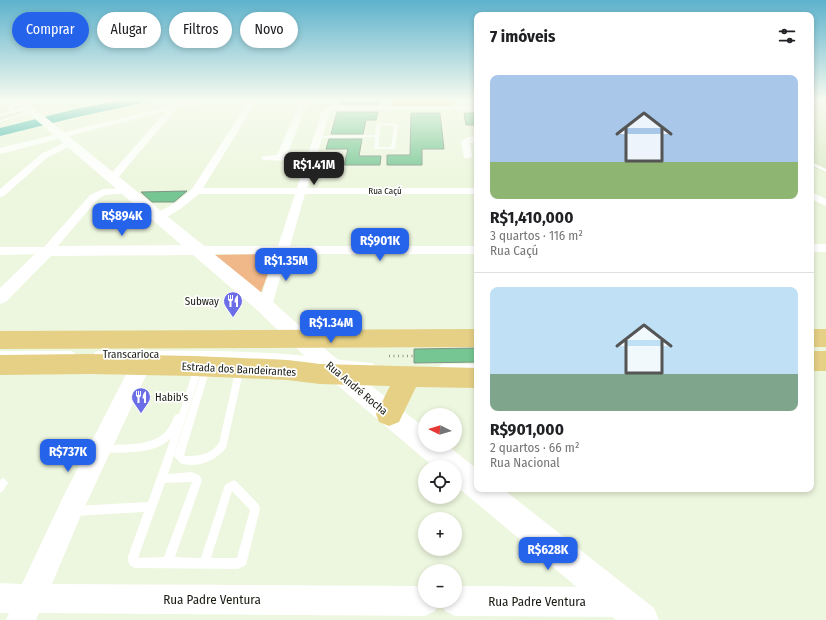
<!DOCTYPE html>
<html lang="pt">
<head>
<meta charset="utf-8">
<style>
  body { margin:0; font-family:"Fira Sans Condensed",sans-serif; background:#f2f2f2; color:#202124; height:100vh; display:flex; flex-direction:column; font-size:15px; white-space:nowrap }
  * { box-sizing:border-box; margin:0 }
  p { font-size:13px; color:#757577 }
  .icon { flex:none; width:22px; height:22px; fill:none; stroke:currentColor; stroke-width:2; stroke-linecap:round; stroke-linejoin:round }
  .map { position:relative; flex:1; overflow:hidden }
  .details { position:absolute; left:474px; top:12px; width:340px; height:480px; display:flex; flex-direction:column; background:#fff; border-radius:8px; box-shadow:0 2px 6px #0003 }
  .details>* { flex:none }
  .banner { position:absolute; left:12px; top:12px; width:380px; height:36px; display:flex; gap:8px }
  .needle { width:26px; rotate:275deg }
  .controls { position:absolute; left:418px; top:408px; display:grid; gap:8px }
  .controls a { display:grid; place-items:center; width:44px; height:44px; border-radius:50%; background:#fff; box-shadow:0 2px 6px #0003; font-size:20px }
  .price { position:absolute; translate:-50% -34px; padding:0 9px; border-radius:8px; background:#2563eb; color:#fff; font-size:13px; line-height:26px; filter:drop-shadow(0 1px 2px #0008) }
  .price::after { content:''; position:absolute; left:50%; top:24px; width:12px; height:9px; margin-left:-6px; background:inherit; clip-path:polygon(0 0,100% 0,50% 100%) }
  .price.current { background:#222; color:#fff }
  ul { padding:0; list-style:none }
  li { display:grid; align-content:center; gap:8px; height:212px; padding:0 16px }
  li+li { border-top:1px solid #e0e0e0 }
  li span { display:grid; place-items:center; height:124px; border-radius:8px; color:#555 }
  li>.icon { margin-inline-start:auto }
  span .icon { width:72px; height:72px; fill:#fffc; stroke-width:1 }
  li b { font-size:17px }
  h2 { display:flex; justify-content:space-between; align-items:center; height:48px; padding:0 16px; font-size:17px }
  .chip { padding:0 14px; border-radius:18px; background:#fff; box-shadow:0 2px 6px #0003; font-size:14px; line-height:36px }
  .chip.current { background:#2563eb; color:#fff }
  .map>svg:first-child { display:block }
</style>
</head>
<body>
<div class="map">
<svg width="826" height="620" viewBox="0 0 826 620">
  <rect width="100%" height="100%" fill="#edf6de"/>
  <!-- built -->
  <g fill="#e0ebcd">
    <polygon points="811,99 826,99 826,173 811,166"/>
    <polygon points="13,105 25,116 0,123 0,108"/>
  </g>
  <!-- green -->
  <g fill="#f0b888">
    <polygon points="393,99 450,99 451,106 393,107"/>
    <polygon points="275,254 259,298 211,255"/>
  </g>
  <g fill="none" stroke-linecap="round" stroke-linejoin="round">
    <!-- river -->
    <polygon fill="#2caea2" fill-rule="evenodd" points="128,99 149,99 147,102 77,117 0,136 0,128 76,109"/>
  </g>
  <!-- building -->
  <g fill="#75c692" stroke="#7f9485">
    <polygon points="341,99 380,99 379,104 340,104"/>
    <polygon points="337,112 378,112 376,120 366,120 363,134 331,134"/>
    <polygon points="411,113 440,113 444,149 422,149 422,165 387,165 387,155 410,155"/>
    <polygon points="464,113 477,113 477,125 466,125"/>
    <polygon points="329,139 362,139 359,156 381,156 380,165 344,165 348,149 326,149"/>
    <polygon points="187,191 174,202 152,202 141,192"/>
    <polygon points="477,348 477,362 414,363 414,349"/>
  </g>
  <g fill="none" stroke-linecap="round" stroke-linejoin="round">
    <!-- path -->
    <polyline stroke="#939a88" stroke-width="2.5" stroke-dasharray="1 3.5" stroke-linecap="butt" points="389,356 414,356"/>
    <!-- service -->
    <g fill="#fff" fill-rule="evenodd">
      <polygon points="22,102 23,102 23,104 12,108 13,109 18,109 27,107 28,107 28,109 0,116 0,114 10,111 9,110 9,106"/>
      <polygon points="32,111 33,111 33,113 0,122 0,120"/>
      <path d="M379,123L396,124L398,125L395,149H374L375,137L318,138L316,137L318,136L375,135L376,126ZM381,125L394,126L391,147H378Z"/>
      <polygon points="811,162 826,169 826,172 811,165"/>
      <polygon points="0,351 71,351 74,352 75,354 74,356 71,357 0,357"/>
      <path d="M98,351C171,351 244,349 317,357L320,358L321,360L320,362L317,363C244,355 171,357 98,357L95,356L94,354L95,352Z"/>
      <polygon points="333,359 371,363 374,364 375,366 374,368 371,369 333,365 330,364 329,362 330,360"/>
      <polygon points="443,364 477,364 477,370 443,370 440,369 439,367 440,365"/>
      <path d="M198,365L201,366L202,368L168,474L192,472L199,475L202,480L175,557L201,558L225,485L234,480L237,482L259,505L260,509L246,565L238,569L135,568C129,566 128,563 128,556L144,512L75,516L71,515L70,511L71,507L75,506L148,502L171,438C155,455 125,452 104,453L101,452L99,449L101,446L104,445C122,444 148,447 163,434C169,429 172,422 175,415L179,414L194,368L195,366ZM192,482L164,557L138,558L165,483ZM232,491L250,510L237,558H211Z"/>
      <path d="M240,365L243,366L244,368L226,448C216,461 196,469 180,463L174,456L203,367L206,366L209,367L210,369L184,455L185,456C199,456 210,455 219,443L236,368L237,366Z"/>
      <polygon points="3,478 6,480 8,483 3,491 0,493 0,480"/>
    </g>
    <!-- minor -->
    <g fill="#fff" fill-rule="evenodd">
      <polygon points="198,99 209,99 208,101 177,108 116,180 108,180 107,178 166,111 0,154 0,148"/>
      <path d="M250,99H258L203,188H297L322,111L331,106H477V110H335L330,112L307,188H477V194H305L290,246H477V254H287L272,306L270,309L265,311L260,309L258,306L275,254H197L193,253L191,250L193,247L197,246H278L295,194H199C189,202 166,223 153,219L151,217L153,215L177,202L192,189Z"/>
      <polygon points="301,99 309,99 287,155 296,156 298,158 293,161 263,160 261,158 263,156 277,155"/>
      <polygon points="477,136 477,142 470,143 472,156 470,158 464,158 461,142 467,137"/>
      <polygon points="69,140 72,141 73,143 72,145 47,158 4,196 0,197 0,189 41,154"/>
      <polygon points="127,188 132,191 131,193 105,195 98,199 51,254 0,255 0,247 44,247 90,195 103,189"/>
      <polygon points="811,192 826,199 826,206 811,199"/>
      <rect x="811" y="244" width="15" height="8"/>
    </g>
    <!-- tertiary -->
    <g fill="#fff" fill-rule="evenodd">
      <polygon points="197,245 203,247 205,250 203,253 197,255 51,256 6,302 0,304 0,288 41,248 47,246"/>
      <polygon points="141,357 148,359 151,365 81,515 52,584 425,586 425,601 440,601 435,611 425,616 39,613 36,620 6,620 9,613 0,613 0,583 22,584 63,497 134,359"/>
      <polygon points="455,586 618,587 628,592 633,602 628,612 618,617 455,616 445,611 440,601 455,601"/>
    </g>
    <!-- secondary -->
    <polygon fill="#fff" fill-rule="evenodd" points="12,99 23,99 272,301 332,355 425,428 425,445 447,445 477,469 477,489 503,489 654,608 659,620 616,620 455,485 455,467 434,467 416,452 316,367 258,311"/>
    <!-- primary -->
    <g fill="#e5d085" fill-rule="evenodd">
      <polygon points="477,329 477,347 0,349 0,331"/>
      <rect x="811" y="329" width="15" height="18"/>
      <rect x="811" y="351" width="15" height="20"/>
      <polygon points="90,354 194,356 287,360 320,364 477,368 477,388 416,387 399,422 389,426 379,422 376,414 390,386 320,384 287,380 194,376 90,374 0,375 0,355"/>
    </g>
  </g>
  <!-- sky -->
  <linearGradient id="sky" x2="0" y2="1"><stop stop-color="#5db2cc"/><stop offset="0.54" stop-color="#f7fbf0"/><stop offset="1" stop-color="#f7fbf0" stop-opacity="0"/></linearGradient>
  <rect width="826" height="185" fill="url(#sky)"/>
  <!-- icons -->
  <defs>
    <g id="restaurant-pin" transform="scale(1)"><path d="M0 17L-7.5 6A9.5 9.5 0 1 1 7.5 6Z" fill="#6c6ee7" stroke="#fff"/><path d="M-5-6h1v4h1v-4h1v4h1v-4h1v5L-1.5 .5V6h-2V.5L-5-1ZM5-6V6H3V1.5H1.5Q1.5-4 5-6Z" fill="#fff"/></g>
  </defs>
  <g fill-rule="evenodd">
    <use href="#restaurant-pin" x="233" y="301"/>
    <use href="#restaurant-pin" x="141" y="397"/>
  </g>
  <g text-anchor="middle" stroke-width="3.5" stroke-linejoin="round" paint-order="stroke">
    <!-- far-street labels -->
    <g font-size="9" fill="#191c13" stroke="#fff">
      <text x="385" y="194">Rua Caçú</text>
    </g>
    <!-- poi labels -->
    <g font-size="11" fill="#191c13" stroke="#fff" text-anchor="end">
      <text x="219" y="305">Subway</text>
      <text x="155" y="401" text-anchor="start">Habib's</text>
    </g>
    <!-- street labels -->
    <g font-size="11" fill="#191c13" stroke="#fff">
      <text x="131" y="358">Transcarioca</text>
      <text transform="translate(239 369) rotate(3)" y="4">Estrada dos Bandeirantes</text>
      <text transform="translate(357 388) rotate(40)" y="4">Rua André Rocha</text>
    </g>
    <!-- near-street labels -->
    <g font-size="13" fill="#191c13" stroke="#fff">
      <text x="212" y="604">Rua Padre Ventura</text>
      <text x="537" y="606">Rua Padre Ventura</text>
    </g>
  </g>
</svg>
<div class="controls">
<a><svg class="needle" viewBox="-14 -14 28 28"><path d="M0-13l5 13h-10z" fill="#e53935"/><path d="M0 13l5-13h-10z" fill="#757577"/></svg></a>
<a><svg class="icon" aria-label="locate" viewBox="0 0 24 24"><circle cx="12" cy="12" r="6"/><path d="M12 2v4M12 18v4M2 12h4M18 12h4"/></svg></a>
<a>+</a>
<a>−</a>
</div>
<b class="price current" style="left:314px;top:186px">R$1.41M</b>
<b class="price" style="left:122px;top:237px">R$894K</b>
<b class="price" style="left:380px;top:262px">R$901K</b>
<b class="price" style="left:286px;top:282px">R$1.35M</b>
<b class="price" style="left:331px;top:344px">R$1.34M</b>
<b class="price" style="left:68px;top:473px">R$737K</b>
<b class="price" style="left:548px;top:571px">R$628K</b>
<div class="banner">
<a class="chip current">Comprar</a>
<a class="chip">Alugar</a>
<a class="chip">Filtros</a>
<a class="chip">Novo</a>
</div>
<section class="details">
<h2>7 imóveis<svg class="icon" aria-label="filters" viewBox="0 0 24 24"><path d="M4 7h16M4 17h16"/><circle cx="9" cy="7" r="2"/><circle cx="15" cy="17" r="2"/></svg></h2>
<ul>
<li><span style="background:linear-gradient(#a9c7e8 70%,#8fb573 0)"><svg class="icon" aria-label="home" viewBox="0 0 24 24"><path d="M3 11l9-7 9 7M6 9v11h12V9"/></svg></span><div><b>R$1,410,000</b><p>3 quartos · 116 m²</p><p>Rua Caçú</p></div></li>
<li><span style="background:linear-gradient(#bfe0f5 70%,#7fa58c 0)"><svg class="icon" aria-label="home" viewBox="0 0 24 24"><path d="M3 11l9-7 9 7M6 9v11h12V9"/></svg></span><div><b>R$901,000</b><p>2 quartos · 66 m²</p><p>Rua Nacional</p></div></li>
</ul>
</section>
</div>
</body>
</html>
